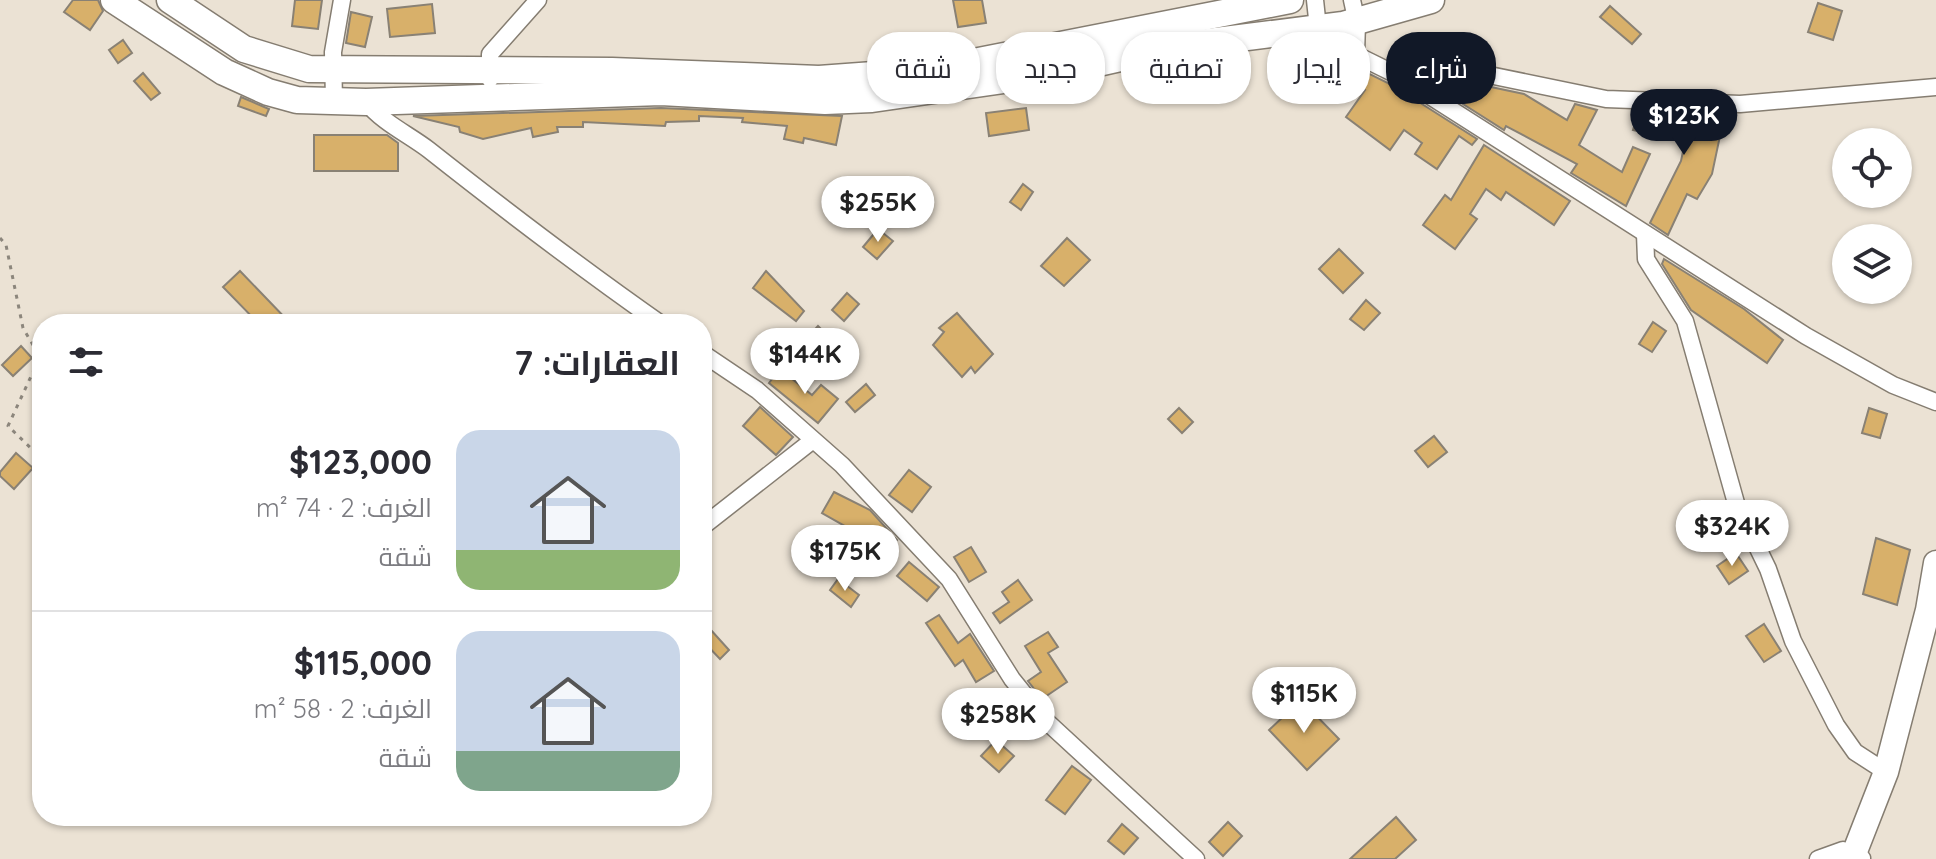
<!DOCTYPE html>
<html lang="ar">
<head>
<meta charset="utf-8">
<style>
  body { margin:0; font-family:Quicksand,Cairo,sans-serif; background:#f2f2f3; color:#2b2b33; direction:rtl; height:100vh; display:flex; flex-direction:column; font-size:30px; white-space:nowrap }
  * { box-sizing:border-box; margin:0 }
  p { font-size:26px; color:#7c7c81 }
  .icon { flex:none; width:44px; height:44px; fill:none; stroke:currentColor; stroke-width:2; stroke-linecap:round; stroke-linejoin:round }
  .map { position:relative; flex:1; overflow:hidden; direction:ltr }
  .sheet { position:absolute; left:32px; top:314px; width:680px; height:512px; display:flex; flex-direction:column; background:#fff; border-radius:32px; box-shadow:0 2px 6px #0004; direction:rtl }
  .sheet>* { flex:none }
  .banner { position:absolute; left:736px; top:32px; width:760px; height:72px; direction:rtl; display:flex; gap:16px }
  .controls { position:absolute; left:1832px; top:128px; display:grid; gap:16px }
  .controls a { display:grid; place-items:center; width:80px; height:80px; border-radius:50%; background:#fff; box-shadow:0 2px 6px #0004; font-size:40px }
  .price { position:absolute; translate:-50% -68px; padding:0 18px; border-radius:28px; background:#fff; color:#222; font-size:26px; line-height:52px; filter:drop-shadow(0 2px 4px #0008) }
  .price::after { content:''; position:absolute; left:50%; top:48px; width:24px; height:18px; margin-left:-12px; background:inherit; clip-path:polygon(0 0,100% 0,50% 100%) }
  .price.active { background:#111827; color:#fff }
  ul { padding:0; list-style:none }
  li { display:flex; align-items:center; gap:24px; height:200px; padding:0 32px }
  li+li { border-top:2px solid #e1e1e2 }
  li span { display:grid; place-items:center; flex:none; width:224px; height:160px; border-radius:24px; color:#555 }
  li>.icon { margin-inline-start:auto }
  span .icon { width:96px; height:96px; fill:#fffc; stroke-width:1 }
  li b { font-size:34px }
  h2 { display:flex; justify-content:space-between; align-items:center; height:96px; padding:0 32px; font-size:34px }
  .tag { padding:0 28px; border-radius:32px; background:#fff; box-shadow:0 2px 6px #0004; font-size:28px; line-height:72px }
  .tag.active { background:#111827; color:#fff }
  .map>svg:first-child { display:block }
</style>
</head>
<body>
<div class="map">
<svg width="1936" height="859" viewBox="0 0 1936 859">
  <rect width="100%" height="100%" fill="#ebe2d4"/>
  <!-- building -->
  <g fill="#d8b06a" stroke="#898174" stroke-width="2">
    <polygon points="73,0 98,0 103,11 90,30 64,12"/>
    <polygon points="295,0 322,0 318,29 292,26"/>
    <polygon points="953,0 982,0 986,23 958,27"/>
    <polygon points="1818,3 1842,11 1833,40 1808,32"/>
    <polygon points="432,4 435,33 390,37 387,9"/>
    <polygon points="1610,6 1641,34 1632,44 1600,17"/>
    <polygon points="351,12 372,17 365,47 346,43"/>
    <polygon points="123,40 132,53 118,63 109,50"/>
    <polygon points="1320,44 1337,58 1392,85 1477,139 1472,145 1459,136 1437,169 1415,154 1422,143 1404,130 1390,150 1346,117 1365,90 1325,63 1318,72 1296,56 1293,61 1276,50"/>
    <polygon points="1205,59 1208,94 1183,96 1179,62"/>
    <polygon points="143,73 160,93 151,100 134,81"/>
    <polygon points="1425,73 1524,94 1567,120 1575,104 1597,110 1579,145 1622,172 1633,147 1650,154 1626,206 1571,173 1577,164 1506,126 1504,130 1422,78"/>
    <polygon points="241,97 269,109 266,116 238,106"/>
    <polygon points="661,108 842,116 836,145 804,138 803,143 784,139 787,126 742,122 743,118 699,116 699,121 666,122 665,126 583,122 583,127 557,127 558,132 533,137 531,128 483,139 460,132 459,127 413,116"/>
    <polygon points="1026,108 1029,130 989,136 986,113"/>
    <polygon points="1639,111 1724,117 1712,174 1697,199 1687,194 1668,235 1650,223 1681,161 1685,142 1633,130"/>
    <polygon points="314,135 387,135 398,143 398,171 314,171"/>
    <polygon points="1484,145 1570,201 1554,225 1506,192 1501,200 1486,189 1470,214 1477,219 1455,249 1423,225 1445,195 1451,200"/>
    <polygon points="1023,184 1033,192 1021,210 1010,202"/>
    <polygon points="878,229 893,241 877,259 863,247"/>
    <polygon points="1067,238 1090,260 1064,286 1041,266"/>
    <polygon points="1339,249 1363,273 1343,293 1319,269"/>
    <polygon points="1664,259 1744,309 1783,340 1767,363 1691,310 1662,264"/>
    <polygon points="240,271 291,324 259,324 223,287"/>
    <polygon points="766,271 804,311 796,321 753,288"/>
    <polygon points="847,293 859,304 844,321 832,310"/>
    <polygon points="1366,300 1380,313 1364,330 1350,319"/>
    <polygon points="957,313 993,354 975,373 971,367 962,377 933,345 944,332 939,328"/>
    <polygon points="1653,322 1666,331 1652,352 1639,344"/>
    <polygon points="818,326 828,336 816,347 807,338"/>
    <polygon points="21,346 32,358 13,376 2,365"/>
    <polygon points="780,369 812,395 821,385 838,399 818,423 769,383"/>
    <polygon points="866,384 875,395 855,412 846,402"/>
    <polygon points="760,407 793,437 776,455 743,426"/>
    <polygon points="1179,408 1193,422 1182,433 1168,419"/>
    <polygon points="1869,408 1887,414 1880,438 1862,433"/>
    <polygon points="1434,436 1447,452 1428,467 1415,451"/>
    <polygon points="16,453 33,468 14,489 0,476 0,472"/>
    <polygon points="909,470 931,487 912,512 889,495"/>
    <polygon points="834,492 870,510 897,540 890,549 870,535 868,539 822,513"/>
    <polygon points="1876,538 1910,550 1897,605 1863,594"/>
    <polygon points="971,547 986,572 969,582 954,557"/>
    <polygon points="1736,553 1748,571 1729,584 1717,566"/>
    <polygon points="909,562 939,587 927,601 897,576"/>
    <polygon points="838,579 859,595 851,607 830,590"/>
    <polygon points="1018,580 1032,600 1000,623 993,613 1009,602 1002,592"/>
    <polygon points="939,615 958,643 970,634 994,671 976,682 963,660 955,666 926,623"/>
    <polygon points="1764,624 1781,651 1764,662 1746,636"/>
    <polygon points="710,629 729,650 720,659 702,640"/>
    <polygon points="1048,632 1058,647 1048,653 1067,682 1042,699 1028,681 1041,672 1025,646"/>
    <polygon points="1301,700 1339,739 1307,770 1269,730"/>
    <polygon points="996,740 1014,756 999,772 981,756"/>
    <polygon points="1072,766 1091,780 1065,814 1046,800"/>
    <polygon points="1396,817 1416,840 1395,859 1350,859"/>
    <polygon points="1228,822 1242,836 1223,856 1209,842"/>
    <polygon points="1122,824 1138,838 1124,854 1108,841"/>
  </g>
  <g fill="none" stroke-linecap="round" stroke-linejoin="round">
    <!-- street casing -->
    <g stroke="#857d71" stroke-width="19">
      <g id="street">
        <polyline points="1315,0 1318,28 1342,48 1397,75 1806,336 1893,385 1936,402"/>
        <polyline points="1352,0 1357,23 1356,54"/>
        <polyline points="1397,75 1406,66 1426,62 1606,99 1740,104 1936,87"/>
        <polyline points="490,79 490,54 538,0"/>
        <polyline points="334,101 333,52 342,0"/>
        <path d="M366,102C383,123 408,134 429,150C505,210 581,268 661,324"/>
        <polyline points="1645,234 1646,259 1685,321 1736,503 1768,569 1793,641 1836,725 1855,752 1886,772"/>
        <polyline points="702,353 757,390 842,465 949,579 1012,679 1045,720 1196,859"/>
        <polyline points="702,527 813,440"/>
        <polyline points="1818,859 1843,850 1862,858"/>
      </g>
    </g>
    <!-- secondary casing -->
    <g stroke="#857d71" stroke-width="27">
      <polyline id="secondary" points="1852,859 1886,772 1928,610 1936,563"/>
    </g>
    <!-- primary casing -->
    <g stroke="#857d71" stroke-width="29">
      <g id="primary">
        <polyline points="114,0 224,72 268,92 297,100 366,102 661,92 825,101 872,99 1058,72 1169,47 1343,25 1431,0"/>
        <polyline points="170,0 244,49 309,69 612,71 819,79 928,71 1290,0"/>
      </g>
    </g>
    <!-- path -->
    <polyline stroke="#8c867c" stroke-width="3" stroke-dasharray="4 6" stroke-linecap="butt" points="0,238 6,245 23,328 40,357 8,426 42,459"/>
    <!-- street -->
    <use href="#street" stroke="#fff" stroke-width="16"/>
    <!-- secondary -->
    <use href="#secondary" stroke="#fff" stroke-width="24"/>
    <!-- primary -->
    <use href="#primary" stroke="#fff" stroke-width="26"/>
  </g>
</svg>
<div class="controls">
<a><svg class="icon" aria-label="locate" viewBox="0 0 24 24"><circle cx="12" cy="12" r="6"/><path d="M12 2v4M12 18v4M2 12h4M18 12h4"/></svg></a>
<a><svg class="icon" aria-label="layers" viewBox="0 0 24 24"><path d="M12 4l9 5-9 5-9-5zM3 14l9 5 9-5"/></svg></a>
</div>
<b class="price active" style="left:1684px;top:157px">$123K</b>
<b class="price" style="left:878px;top:244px">$255K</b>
<b class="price" style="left:805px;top:396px">$144K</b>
<b class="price" style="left:1732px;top:568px">$324K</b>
<b class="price" style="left:845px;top:593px">$175K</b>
<b class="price" style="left:1304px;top:735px">$115K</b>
<b class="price" style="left:998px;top:756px">$258K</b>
<div class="banner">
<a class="tag active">شراء</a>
<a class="tag">إيجار</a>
<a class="tag">تصفية</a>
<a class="tag">جديد</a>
<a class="tag">شقة</a>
</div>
<section class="sheet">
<h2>العقارات: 7<svg class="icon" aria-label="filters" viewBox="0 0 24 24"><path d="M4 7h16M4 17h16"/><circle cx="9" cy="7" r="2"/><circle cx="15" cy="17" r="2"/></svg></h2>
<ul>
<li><span style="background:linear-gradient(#c9d6e8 75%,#8fb573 0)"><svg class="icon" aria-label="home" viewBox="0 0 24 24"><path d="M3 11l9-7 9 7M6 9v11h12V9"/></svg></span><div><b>$123,000</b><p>الغرف: 2 · 74 m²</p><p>شقة</p></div></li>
<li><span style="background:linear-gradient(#c9d6e8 75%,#7fa58c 0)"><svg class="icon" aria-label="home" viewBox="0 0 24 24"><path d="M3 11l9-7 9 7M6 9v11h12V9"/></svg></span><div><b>$115,000</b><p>الغرف: 2 · 58 m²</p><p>شقة</p></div></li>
</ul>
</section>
</div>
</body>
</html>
